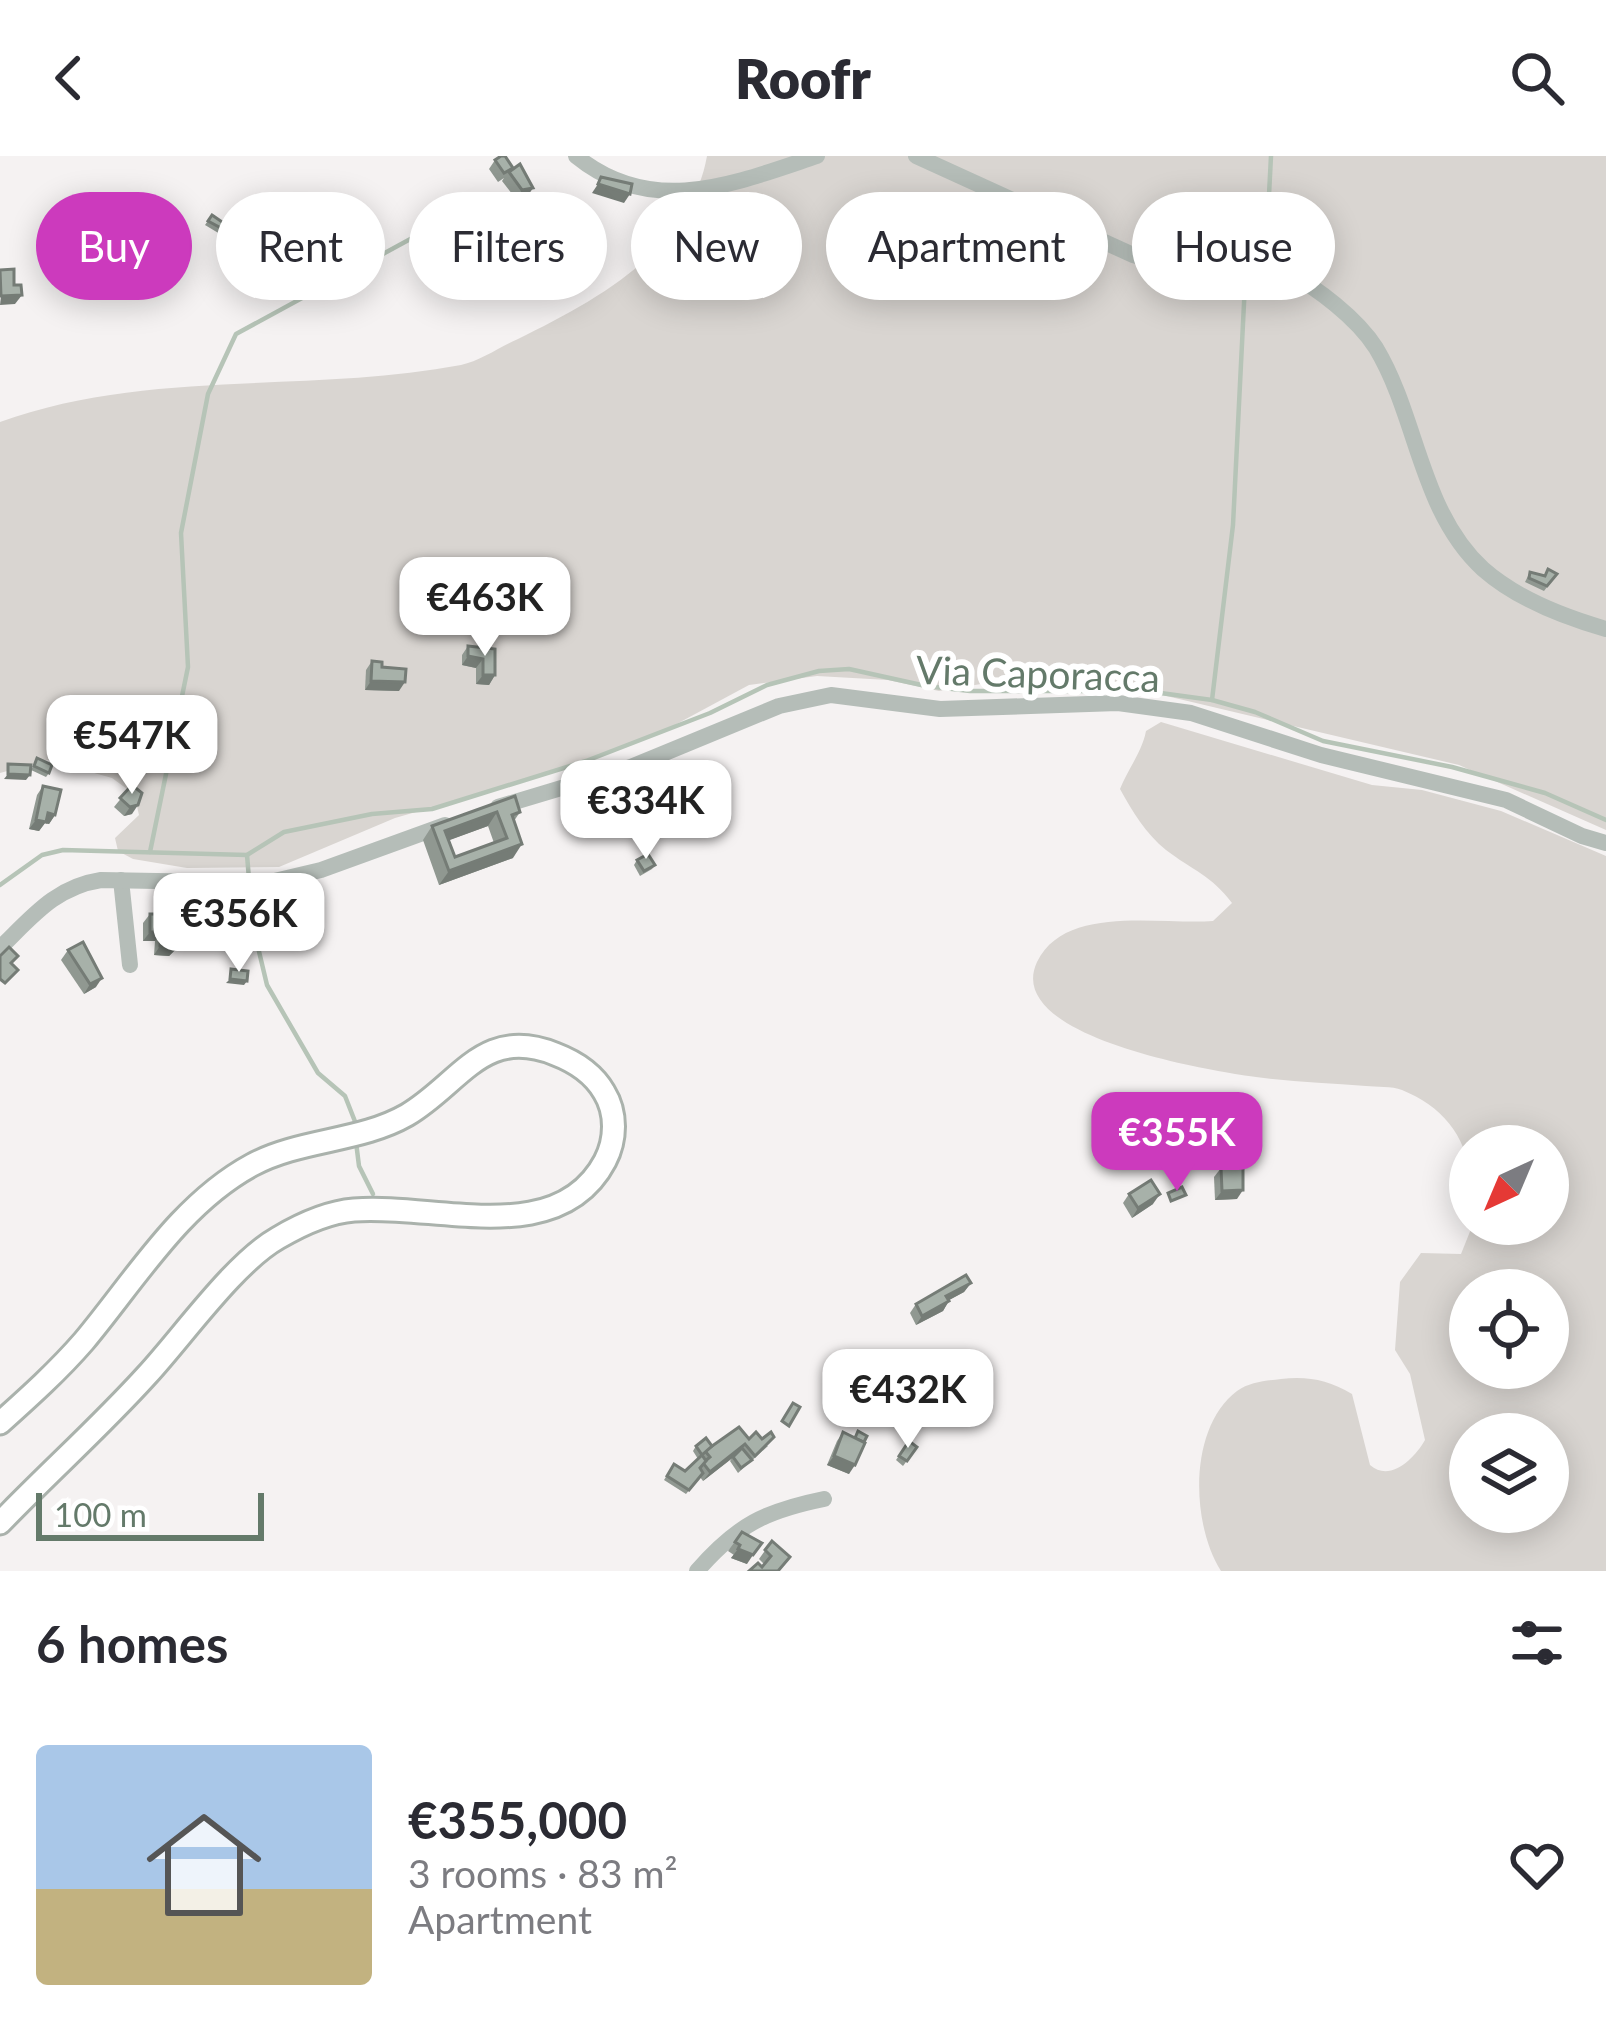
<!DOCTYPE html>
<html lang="en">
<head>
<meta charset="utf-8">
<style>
  body { margin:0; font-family:Lato,sans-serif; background:#f2f2f3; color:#2b2b33; height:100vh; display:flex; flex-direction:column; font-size:45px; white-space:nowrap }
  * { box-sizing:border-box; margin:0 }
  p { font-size:39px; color:#7c7c81 }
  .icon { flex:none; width:66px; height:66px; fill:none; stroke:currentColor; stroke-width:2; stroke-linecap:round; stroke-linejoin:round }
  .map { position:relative; height:1415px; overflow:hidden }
  .sheet { display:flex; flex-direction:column; background:#fff; flex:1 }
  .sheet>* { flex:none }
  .top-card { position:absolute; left:36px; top:36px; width:1536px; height:108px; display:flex; gap:24px }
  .needle { width:78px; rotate:224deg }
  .tools { position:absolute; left:1449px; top:969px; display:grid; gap:24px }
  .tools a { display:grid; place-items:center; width:120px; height:120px; border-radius:50%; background:#fff; box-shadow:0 6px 30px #0003; font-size:60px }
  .scale { position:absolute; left:36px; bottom:30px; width:228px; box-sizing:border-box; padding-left:12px; border:6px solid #647a6a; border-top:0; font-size:33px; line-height:42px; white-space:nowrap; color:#647a6a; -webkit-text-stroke:9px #fff; paint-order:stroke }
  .price { position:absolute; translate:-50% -102px; padding:0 27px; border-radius:24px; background:#fff; color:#222; font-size:39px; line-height:78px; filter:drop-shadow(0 3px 6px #0008) }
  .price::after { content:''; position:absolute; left:50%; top:72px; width:36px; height:27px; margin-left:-18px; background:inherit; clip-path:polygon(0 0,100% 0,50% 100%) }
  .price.active { background:#cc3abd; color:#fff }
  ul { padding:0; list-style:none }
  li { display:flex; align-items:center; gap:36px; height:300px; padding:0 36px }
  li span { display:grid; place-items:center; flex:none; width:336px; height:240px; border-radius:12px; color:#555 }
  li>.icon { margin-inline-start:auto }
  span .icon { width:144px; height:144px; fill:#fffc; stroke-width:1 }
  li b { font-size:51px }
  h2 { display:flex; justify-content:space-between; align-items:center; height:144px; padding:0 36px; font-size:51px }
  .pill { padding:0 42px; border-radius:54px; background:#fff; box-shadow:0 6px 30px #0003; font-size:42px; line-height:108px }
  .pill.active { background:#cc3abd; color:#fff }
  header { display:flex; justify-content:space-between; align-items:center; height:156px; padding:0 36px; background:#fff; font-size:54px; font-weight:800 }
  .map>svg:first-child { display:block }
</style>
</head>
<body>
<header><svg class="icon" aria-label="back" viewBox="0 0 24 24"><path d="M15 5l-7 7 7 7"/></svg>Roofr<svg class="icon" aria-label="search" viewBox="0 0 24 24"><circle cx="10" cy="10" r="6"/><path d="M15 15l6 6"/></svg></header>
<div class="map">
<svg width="1606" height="1415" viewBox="0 0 1606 1415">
  <rect width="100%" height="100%" fill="#f5f2f2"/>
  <!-- green -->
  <g fill="#d9d5d1" fill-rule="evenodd">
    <path d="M707,0H1606V674L1459,609L1158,538L987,527L939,535L888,524L817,520L749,529L671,571L569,612L395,662L279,711L187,712L133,703L118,695L115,682L139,659L134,638L112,622L48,604L0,617V266C148,212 309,238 461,209C480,205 500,191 518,183C597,144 690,94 707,0Z"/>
    <path d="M1161,566L1372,629L1422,634L1501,655L1606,700V1415H1221C1191,1368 1188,1272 1237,1235C1250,1226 1265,1225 1281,1223C1308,1220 1328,1224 1352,1238L1370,1309C1390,1327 1415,1302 1425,1284L1410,1218L1395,1194L1400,1126L1421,1097L1461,1098L1473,1068H1548V990H1470V1021C1466,978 1441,950 1402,934C1392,930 1376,931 1366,930C1329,927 1292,926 1256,921C1211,915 1002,881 1037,806C1065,748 1159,769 1213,765L1232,747C1211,719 1192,714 1166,694C1146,678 1132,655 1120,633C1128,613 1142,596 1146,575ZM1470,1134H1548V1212H1470ZM1470,1278H1548V1356H1470Z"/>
  </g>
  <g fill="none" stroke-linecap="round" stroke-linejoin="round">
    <!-- stream -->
    <g stroke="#b6c4b7" stroke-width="4.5">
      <polyline points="1250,96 1269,39 1271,0"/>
      <polyline points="1212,544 1233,369 1246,107"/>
      <polyline points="150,696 188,511 181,377 208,238 236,178 482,44"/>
      <polyline points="247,699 249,723"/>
      <polyline points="0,729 42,699 63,694 247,699 284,676 372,658 432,653 586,605 710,557 767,529 819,515 849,513 926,530 970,535 1146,535 1212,544 1255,556 1323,585 1452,611 1545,637 1606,664"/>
      <polyline points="250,734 251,762 267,829 318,917 345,940 356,968"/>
      <polyline points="356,986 359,1010 373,1038"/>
    </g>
    <!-- major casing -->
    <g stroke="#aab2ac" stroke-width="27">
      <path id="major" d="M0,1267C29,1241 58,1215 84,1185C135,1124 180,1048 252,1009C300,983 360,986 407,959C460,928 483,869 555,898C576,906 593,917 604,936C617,957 616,984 605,1005C558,1094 435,1047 354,1054C329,1056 300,1069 278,1082C234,1107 183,1180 147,1219C100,1271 48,1317 0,1367"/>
    </g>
    <!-- minor -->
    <g stroke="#b5bdb8" stroke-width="16">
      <path d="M576,0C652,62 733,28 817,0"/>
      <path d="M916,0L1133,99C1182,113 1240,90 1286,115C1317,132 1357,162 1376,192C1418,262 1420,355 1483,413C1517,443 1564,461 1606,473"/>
      <polyline points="498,651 631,611 779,550 831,539 940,553 1118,547 1191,557 1321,599 1506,644 1582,680 1606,687"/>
      <polyline points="121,724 130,809"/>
      <path d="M0,792C32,761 55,731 101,724L266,727L321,714L445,669"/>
      <path d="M697,1415C737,1369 765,1355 824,1343"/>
    </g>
    <!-- major -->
    <use href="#major" stroke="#fff" stroke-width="21"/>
  </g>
  <!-- wall -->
  <g fill="#909891" fill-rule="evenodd">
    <polygon points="507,3 527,41 516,43 502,25 504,22 498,26 489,13 495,4"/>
    <polygon points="212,59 225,68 239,72 230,84 205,69"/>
    <polygon points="540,67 557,97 537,99 534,76"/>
    <polygon points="1530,416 1544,419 1545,418 1557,418 1544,435 1525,426"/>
    <polygon points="468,490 495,493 495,519 489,529 476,528 476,512 462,509 462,499"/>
    <polygon points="372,505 382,511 399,535 365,534 366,514"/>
    <polygon points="37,602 49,617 46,621 31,614"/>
    <polygon points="132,629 132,658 124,660 114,651"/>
    <polygon points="43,630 55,659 49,668 45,667 39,675 29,673 37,639"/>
    <path d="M515,640L520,656L514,665L513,702L439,729L423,684L432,670ZM488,670L494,687L455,701L449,684Z"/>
    <polygon points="637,704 655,709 652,713 640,720 634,709"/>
    <polygon points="150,758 195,788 181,788 169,800 154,799 155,785 143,785 143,767"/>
    <polygon points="68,794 96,831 84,838 61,804"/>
    <polygon points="1221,1012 1237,1043 1215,1044 1214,1021"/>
    <polygon points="1129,1038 1153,1048 1132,1062 1123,1047"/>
    <polygon points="971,1127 964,1136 949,1144 943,1155 916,1169 910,1157 916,1148"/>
    <polygon points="858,1275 849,1318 827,1309 837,1285 843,1276 854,1281"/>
    <polygon points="749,1283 768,1290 738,1317 730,1305 732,1302 703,1325 700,1321 686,1338 664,1324 674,1308 685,1315 698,1303 693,1295 696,1290 712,1290"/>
    <polygon points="909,1285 917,1291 903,1310 896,1304"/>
    <polygon points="742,1376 747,1408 731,1402 734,1399 728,1395"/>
    <polygon points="772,1385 780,1415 762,1411 764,1408 759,1403"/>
  </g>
  <!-- shaded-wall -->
  <g fill="#757c76">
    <polygon points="598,28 630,38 624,47 592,37"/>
    <polygon points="533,32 527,41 516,43 522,34"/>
    <polygon points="564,88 557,97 537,99 544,90"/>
    <polygon points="22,139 15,148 0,149 1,140"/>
    <polygon points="468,500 483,503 476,512 462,509"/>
    <polygon points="483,519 495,519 489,529 476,528"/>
    <polygon points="371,525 405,526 399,535 365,534"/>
    <polygon points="8,618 30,619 26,624 4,623"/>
    <polygon points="138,649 132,658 124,660 130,651"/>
    <polygon points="497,656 488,670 439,688 445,675"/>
    <polygon points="48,657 55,659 49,668 45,667 39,675 29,673 36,664"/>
    <polygon points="522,688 513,702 439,729 449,715"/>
    <polygon points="150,776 161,776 155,785 143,785"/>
    <polygon points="202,778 195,788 181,788 169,800 154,799 160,790 184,779"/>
    <polygon points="102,822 96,831 84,838 90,828"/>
    <polygon points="230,823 247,825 244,829 226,827"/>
    <polygon points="1243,1034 1237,1043 1215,1044 1222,1035"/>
    <polygon points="1160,1038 1153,1048 1132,1062 1138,1052"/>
    <polygon points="971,1127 964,1136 940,1149 946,1140"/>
    <polygon points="949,1145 943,1155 916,1169 922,1160"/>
    <polygon points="745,1288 739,1297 703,1325 710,1316"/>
    <polygon points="834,1300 855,1309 849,1318 827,1309"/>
    <polygon points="738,1393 753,1399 747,1408 731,1402"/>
  </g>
  <!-- building -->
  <g fill="#a7b1a9" stroke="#757c76" stroke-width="3" fill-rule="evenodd">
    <polygon points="501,0 505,0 513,12 504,17 495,4"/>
    <polygon points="520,8 533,32 522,34 509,16"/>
    <polygon points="601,21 632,28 630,38 598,28"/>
    <polygon points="212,59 225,68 228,64 239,72 234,79 208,65"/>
    <polygon points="559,65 564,88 544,90 540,67"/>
    <polygon points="14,113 14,129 21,129 22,139 1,140 0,114"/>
    <polygon points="1548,413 1557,418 1547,430 1529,422 1530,416 1545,420"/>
    <polygon points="468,490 495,493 495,519 483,519 483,503 468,500"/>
    <polygon points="372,505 382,506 382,511 406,513 405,526 371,525"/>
    <polygon points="37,602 52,609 49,617 34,610"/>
    <polygon points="8,608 31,609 30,619 8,618"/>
    <polygon points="132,629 142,637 138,649 130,651 120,642"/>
    <polygon points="43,630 61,634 55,659 48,657 46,666 36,664"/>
    <path d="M515,640L520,656L512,659L522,688L449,715L432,670ZM497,656L507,682L455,701L445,675Z"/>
    <polygon points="648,698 655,709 644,715 637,704"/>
    <polygon points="150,758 206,758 202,778 184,779 184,784 175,784 175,791 160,790 161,776 150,776"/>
    <polygon points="83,786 102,822 90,828 68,794"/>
    <polygon points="9,791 18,800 11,807 18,814 5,827 0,823 0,800"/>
    <polygon points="231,813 248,815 247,825 230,823"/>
    <polygon points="1243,1011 1243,1034 1222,1035 1221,1012"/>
    <polygon points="1151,1024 1160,1038 1138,1052 1129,1038"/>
    <polygon points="1182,1031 1186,1039 1171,1045 1168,1037"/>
    <polygon points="966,1119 971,1127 946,1140 949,1145 922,1160 916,1148"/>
    <polygon points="793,1247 800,1251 789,1270 782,1265"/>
    <polygon points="739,1271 749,1283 756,1276 762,1283 771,1276 774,1281 755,1300 745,1288 710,1316 703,1307 710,1301 705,1295"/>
    <polygon points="858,1275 867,1280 864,1286 855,1282"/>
    <polygon points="843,1276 865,1287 855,1309 834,1300"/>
    <polygon points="706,1282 712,1290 702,1299 706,1305 700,1312 703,1317 689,1334 667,1320 674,1308 685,1315 702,1299 696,1290"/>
    <polygon points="909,1285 917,1291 907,1305 899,1300"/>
    <polygon points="742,1292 752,1304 741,1312 733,1301"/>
    <polygon points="742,1376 762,1387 753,1399 738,1393 740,1389 735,1386"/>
    <polygon points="772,1385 790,1401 778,1415 749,1415 758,1407 762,1411 771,1400 765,1394"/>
  </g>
  <g text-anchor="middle" stroke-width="12" stroke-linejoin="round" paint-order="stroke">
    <!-- street labels -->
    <g font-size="39" fill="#647a6a" stroke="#fff">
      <text transform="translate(1038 518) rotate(2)" y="14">Via Caporacca</text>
    </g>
  </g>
</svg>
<div class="tools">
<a><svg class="needle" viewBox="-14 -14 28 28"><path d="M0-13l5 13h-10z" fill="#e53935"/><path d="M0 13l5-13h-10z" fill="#7c7c81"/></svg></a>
<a><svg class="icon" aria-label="locate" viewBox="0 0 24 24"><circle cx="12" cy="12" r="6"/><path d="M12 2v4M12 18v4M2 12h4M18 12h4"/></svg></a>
<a><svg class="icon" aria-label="layers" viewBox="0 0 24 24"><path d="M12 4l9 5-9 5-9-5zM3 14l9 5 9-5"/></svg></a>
</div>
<div class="scale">100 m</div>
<b class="price" style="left:485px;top:503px">€463K</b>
<b class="price" style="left:132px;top:641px">€547K</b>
<b class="price" style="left:646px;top:706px">€334K</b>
<b class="price" style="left:239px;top:819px">€356K</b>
<b class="price active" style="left:1177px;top:1038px">€355K</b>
<b class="price" style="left:908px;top:1295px">€432K</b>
<div class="top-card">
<a class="pill active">Buy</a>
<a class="pill">Rent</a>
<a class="pill">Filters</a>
<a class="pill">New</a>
<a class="pill">Apartment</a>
<a class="pill">House</a>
</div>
</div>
<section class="sheet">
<h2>6 homes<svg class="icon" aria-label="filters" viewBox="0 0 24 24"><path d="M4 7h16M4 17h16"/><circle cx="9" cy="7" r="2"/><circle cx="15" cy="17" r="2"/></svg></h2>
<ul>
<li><span style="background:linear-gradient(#a9c7e8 60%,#c2b280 0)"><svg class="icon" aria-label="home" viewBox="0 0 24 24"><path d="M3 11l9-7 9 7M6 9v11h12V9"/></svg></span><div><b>€355,000</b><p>3 rooms · 83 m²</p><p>Apartment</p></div><svg class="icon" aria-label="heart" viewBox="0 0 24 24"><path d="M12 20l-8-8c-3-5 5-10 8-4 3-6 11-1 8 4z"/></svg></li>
</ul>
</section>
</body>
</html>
